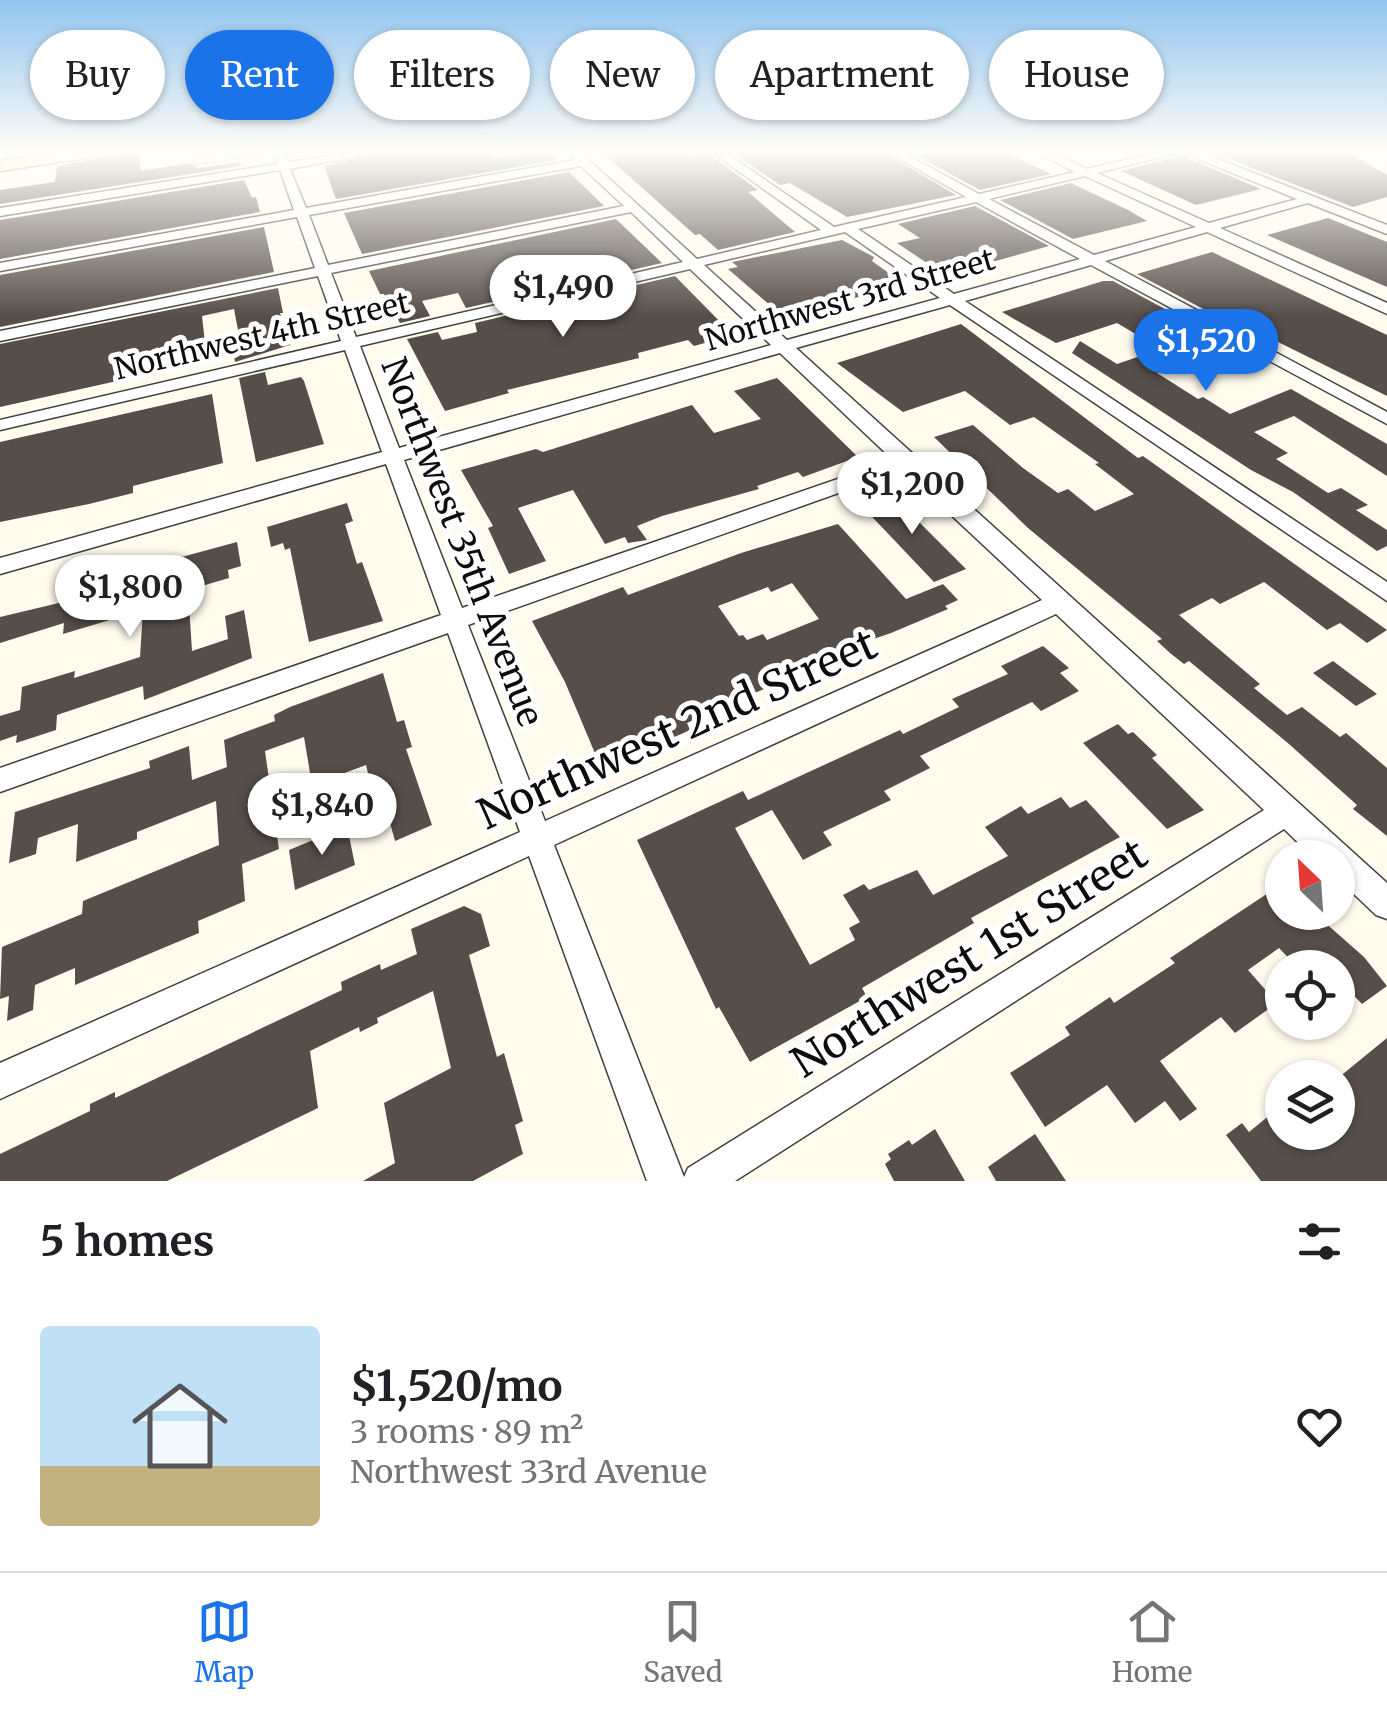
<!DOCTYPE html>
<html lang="en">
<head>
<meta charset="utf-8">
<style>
  body { margin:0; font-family:Merriweather,serif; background:#f2f2f2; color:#202124; height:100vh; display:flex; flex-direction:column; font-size:38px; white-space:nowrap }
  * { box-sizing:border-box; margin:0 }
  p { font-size:32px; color:#757577 }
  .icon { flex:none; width:55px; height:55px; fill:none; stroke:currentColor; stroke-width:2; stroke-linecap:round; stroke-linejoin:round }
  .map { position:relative; height:1181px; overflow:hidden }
  .drawer { display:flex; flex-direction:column; background:#fff; flex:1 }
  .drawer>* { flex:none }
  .guide { position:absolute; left:30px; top:30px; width:1328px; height:90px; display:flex; gap:20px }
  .needle { width:65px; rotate:335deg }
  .tools { position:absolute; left:1265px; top:840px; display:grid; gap:20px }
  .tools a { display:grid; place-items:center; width:90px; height:90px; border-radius:50%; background:#fff; box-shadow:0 2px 8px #0004; font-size:50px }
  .price { position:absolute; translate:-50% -85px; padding:0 22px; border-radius:35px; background:#fff; color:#222; font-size:32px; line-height:65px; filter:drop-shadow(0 2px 5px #0008) }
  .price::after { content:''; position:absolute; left:50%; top:60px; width:30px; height:22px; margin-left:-15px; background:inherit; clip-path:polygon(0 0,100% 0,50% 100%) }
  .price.active { background:#1a73e8; color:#fff }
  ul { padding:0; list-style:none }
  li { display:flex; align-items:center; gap:30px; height:250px; padding:0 40px }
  li span { display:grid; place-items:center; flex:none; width:280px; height:200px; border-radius:10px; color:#555 }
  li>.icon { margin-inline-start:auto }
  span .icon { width:120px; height:120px; fill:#fffc; stroke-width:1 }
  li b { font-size:42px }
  h2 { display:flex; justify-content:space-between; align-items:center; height:120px; padding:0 40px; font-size:42px }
  .pill { padding:0 35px; border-radius:45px; background:#fff; box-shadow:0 2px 8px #0004; font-size:35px; line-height:90px }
  .pill.active { background:#1a73e8; color:#fff }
  .menu { display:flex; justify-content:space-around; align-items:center; height:140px; border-top:2px solid #e0e0e0; background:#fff; font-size:28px; color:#757577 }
  .menu a { display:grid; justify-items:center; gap:5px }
  .menu .active { color:#1a73e8 }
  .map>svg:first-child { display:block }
</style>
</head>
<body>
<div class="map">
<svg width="1387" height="1181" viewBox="0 0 1387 1181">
  <rect width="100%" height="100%" fill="#fffbed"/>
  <!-- building -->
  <g fill="#564e49" fill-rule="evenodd">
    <polygon points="139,151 141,171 191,163 198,168 240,162 241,166 0,204 0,190 55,182 57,166"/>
    <polygon points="388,151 474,151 487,152 492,158 546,151 556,160 336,199 324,166"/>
    <polygon points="601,151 685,151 690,155 706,152 758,190 748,192 795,232 718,250 700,234 695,235"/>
    <polygon points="730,151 882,151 956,195 847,217 790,183 780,185"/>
    <polygon points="908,151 1003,151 1051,174 980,190"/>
    <polygon points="1208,151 1346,151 1387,175 1387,197 1353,207"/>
    <polygon points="1181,156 1182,156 1261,189 1196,205 1121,171"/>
    <polygon points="569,172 604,206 362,254 344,213"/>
    <polygon points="244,180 252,198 256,197 260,212 0,259 0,220"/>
    <polygon points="1071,183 1128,210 1147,221 1073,239 1000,200"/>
    <polygon points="975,206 1049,246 945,275 897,243 920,238 898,224"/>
    <polygon points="1328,218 1387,242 1387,287 1267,235"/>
    <polygon points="616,219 662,263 466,308 458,293 422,301 430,316 400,323 384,294 380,294 369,271"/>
    <polygon points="264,227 274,272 0,327 0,275"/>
    <polygon points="842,240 874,257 872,261 907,286 806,309 811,313 786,319 728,269 738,267 732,262"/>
    <polygon points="1212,252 1387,335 1387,396 1232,319 1226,321 1137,274"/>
    <polygon points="675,276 733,335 694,346 688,340 638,353 639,358 507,390 509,393 445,411 407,339 438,332 442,340 477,332 475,323"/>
    <polygon points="1103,281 1113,281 1202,329 1190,333 1221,350 1157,373 1198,399 1203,397 1230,414 1291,389 1387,444 1387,476 1294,416 1254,432 1288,453 1276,459 1328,493 1341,488 1368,505 1356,510 1387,530 1387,546 1377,551 1293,492 1251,470 1072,353 1080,341 1117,364 1161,349 1117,323 1056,343 1002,312"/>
    <polygon points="278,288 283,313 280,313 290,345 235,362 233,348 241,346 234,309 202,316 207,361 0,407 0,344"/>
    <polygon points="961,324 1138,458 1143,456 1387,630 1367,643 1340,623 1327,630 1264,582 1220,604 1212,598 1179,615 1260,684 1254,688 1287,715 1302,707 1340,737 1346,733 1387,768 1387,836 1353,809 1357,805 1289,744 1189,661 1184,664 1170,653 1157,641 1162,639 1028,528 934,437 973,425 1023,468 1058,493 1068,489 1095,511 1134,494 1095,464 1099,463 1034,417 1010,425 965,391 903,412 837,363"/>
    <polygon points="265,372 268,385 301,377 304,381 324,444 256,462 239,378"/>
    <polygon points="777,378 858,457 803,477 798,472 757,486 759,489 662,516 637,526 647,540 628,543 625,537 605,544 573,490 518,508 546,561 509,574 488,528 493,526 461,470 536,449 543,452 692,405 714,433 761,419 734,391"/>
    <polygon points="212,394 223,463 133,486 133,493 89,504 0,522 0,442"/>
    <polygon points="888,491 966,569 934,582 858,502"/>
    <polygon points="347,503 353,521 345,524 357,564 362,562 383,621 309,642 290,548 285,550 283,543 271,547 267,527"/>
    <path d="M838,524L906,599L943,584L958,600L945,606L948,609L891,633L865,642L863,639L823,655L828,661L698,718L687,723L690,730L602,770L565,682L532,621L623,587L628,595L741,553ZM792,583L819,619L767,640L763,634L747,640L743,635L739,636L718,606L768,587L771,592Z"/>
    <polygon points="237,542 241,566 228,570 229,578 188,590 192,651 228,639 225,616 244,610 252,658 144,700 143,686 57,715 56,730 16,743 17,735 0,741 0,716 20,710 22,687 75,671 74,678 140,657 143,610 63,634 64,623 0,643 0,617 84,597 84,591 141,574 152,569 152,565"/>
    <polygon points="1043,646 1069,668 1060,673 1079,691 1041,711 1032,702 920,756 930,768 884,791 891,800 823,832 832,845 803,860 772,810 735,828 810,965 855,940 849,928 860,922 843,895 864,884 869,890 917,870 933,895 1008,856 985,827 1021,806 1028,814 1061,797 1070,808 1086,800 1120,837 971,918 974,923 862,988 867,997 750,1062 719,1007 716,1009 637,840 743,791 748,800 900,730 903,734 959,707 952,699 1008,674 1001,666"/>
    <polygon points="1333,661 1377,694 1356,706 1313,673"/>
    <polygon points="383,673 397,722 404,720 412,747 406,749 432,825 395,841 380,786 372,789 366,765 312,785 304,737 265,751 279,849 242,864 245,901 198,921 199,933 75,985 75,968 35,985 33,1010 7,1021 9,996 0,999 2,947 82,914 83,901 219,845 216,801 137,832 137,839 76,862 78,824 38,838 36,854 9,863 15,812 150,768 149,761 189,746 192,780 227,767 224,740 275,721 274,715 290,707"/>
    <polygon points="1118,724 1128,734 1133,732 1157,755 1152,758 1204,810 1167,829 1083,743"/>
    <polygon points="347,826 355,865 295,890 289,850"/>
    <polygon points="1282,884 1282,912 1313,912 1364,957 1387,986 1362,1004 1338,979 1338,968 1298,968 1279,948 1248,970 1277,1003 1235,1033 1221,1017 1160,1061 1197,1109 1180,1121 1165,1101 1135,1123 1107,1085 1045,1127 1010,1073 1070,1035 1065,1027 1110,997 1114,1003 1175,963 1170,958"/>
    <polygon points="464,906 481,914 490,946 469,955 497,1057 504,1053 523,1121 515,1125 523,1154 473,1181 363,1181 395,1163 384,1103 451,1068 433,991 377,1018 378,1023 360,1032 359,1027 310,1051 318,1108 167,1181 0,1181 0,1154 90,1111 90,1104 115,1092 115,1098 342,990 341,982 380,964 381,970 417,954 411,929"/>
    <polygon points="1387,1038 1387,1181 1261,1181 1226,1135 1242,1123 1249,1132 1282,1105 1282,1132 1338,1132 1338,1078"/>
    <polygon points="935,1129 965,1181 894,1181 885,1164 891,1159 888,1154 909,1140 912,1145"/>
    <polygon points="1035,1134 1066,1181 996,1181 988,1167"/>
  </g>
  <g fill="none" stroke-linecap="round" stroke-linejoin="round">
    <!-- lane casing -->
    <g stroke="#404040" stroke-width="8">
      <polyline id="lane" points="197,161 265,151"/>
    </g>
    <!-- street casing -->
    <g stroke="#404040" stroke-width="3">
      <path id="street" d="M273,151H284L288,162L357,151H384L290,169L306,208L575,160L567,151H579L697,259L821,230L710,151H723L834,227L966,197L886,151H900L979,194L1075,172L1034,151H1048L1087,169L1163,151H1197L1387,225V234L1308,203L1220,228L1387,303V314L1207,232L1105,261L1387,412V424L1091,265L965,301L1387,582V601L950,305L796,348L1387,883V919L1376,915L1338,879V858H1314L1284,829L735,1181H647L529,856L0,1099V1063L520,832L448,633L0,792V768L441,615L386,464L0,574V558L382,452L345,350L0,430V420L341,341L318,276L0,341V331L315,268L297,217L0,271V263L294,210L280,170L0,216V208L277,164ZM1182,152L1183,153L1297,199L1209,223L1097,173ZM581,166L624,206L328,265L309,215ZM1085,176L1196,227L1094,255L989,199ZM976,202L1080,259L954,294L858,229ZM631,212L683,262L356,337L331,273ZM845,232L940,298L787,340L704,265ZM690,269L771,345L399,448L360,346ZM780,353L893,460L462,608L404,460ZM903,470L1042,600L545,821L468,625ZM1056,614L1264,810L688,1168L684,1177L554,845Z"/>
    </g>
    <!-- secondary casing -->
    <g stroke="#2f2f2f" stroke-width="3">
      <polygon id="secondary" points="66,151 107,151 99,156 0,171 0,161"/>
    </g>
    <!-- lane -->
    <use href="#lane" stroke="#fff" stroke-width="6"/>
    <!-- street -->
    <use href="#street" fill="#fff" fill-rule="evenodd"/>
    <!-- secondary -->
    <use href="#secondary" fill="#fff4a8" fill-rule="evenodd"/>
  </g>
  <!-- sky -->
  <linearGradient id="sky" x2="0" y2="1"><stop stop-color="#91c5ef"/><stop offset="0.48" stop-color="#fffdf7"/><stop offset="1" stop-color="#fffdf7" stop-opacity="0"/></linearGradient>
  <rect width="1387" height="317" fill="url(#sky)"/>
  <g text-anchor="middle" stroke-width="10" stroke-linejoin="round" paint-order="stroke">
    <!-- far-street labels -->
    <g font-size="30" fill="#0d0d0d" stroke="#fff">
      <text transform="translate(850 300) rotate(-16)" y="10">Northwest 3rd Street</text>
      <text transform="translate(262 336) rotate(-13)" y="10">Northwest 4th Street</text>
    </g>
    <!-- street labels -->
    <g font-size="35" fill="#0d0d0d" stroke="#fff">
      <text transform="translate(462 542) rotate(69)" y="12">Northwest 35th Avenue</text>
    </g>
    <!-- near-street labels -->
    <g font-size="42" fill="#0d0d0d" stroke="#fff">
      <text transform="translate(677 729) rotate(-24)" y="15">Northwest 2nd Street</text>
      <text transform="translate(969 958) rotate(-32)" y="15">Northwest 1st Street</text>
    </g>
  </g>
</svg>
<div class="tools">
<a><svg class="needle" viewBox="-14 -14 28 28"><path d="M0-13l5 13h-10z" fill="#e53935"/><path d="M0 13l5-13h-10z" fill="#757577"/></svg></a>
<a><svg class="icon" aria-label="locate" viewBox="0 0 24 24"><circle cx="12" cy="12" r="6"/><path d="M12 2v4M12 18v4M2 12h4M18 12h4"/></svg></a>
<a><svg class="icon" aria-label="layers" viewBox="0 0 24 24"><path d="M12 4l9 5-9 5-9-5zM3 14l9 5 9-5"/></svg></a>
</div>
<b class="price" style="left:563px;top:340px">$1,490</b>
<b class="price active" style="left:1206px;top:394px">$1,520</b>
<b class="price" style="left:912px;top:537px">$1,200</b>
<b class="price" style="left:130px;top:640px">$1,800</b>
<b class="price" style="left:322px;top:858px">$1,840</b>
<div class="guide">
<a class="pill">Buy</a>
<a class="pill active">Rent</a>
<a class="pill">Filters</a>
<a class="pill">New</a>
<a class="pill">Apartment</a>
<a class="pill">House</a>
</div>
</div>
<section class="drawer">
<h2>5 homes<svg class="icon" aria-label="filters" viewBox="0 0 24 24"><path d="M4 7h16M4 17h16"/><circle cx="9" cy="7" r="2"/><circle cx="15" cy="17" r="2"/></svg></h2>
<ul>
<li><span style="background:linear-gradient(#bfe0f5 70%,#c2b280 0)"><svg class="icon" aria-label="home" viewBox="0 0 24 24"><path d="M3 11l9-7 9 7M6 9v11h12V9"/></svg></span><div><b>$1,520/mo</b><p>3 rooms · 89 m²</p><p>Northwest 33rd Avenue</p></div><svg class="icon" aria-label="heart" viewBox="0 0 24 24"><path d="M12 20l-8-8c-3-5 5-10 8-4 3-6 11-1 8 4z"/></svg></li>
</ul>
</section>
<nav class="menu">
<a class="active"><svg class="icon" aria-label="map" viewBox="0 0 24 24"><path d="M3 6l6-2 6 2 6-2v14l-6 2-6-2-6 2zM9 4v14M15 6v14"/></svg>Map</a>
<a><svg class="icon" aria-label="saved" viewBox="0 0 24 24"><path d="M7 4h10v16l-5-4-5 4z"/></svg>Saved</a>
<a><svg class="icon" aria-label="home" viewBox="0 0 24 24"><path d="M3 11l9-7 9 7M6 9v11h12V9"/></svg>Home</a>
</nav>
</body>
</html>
